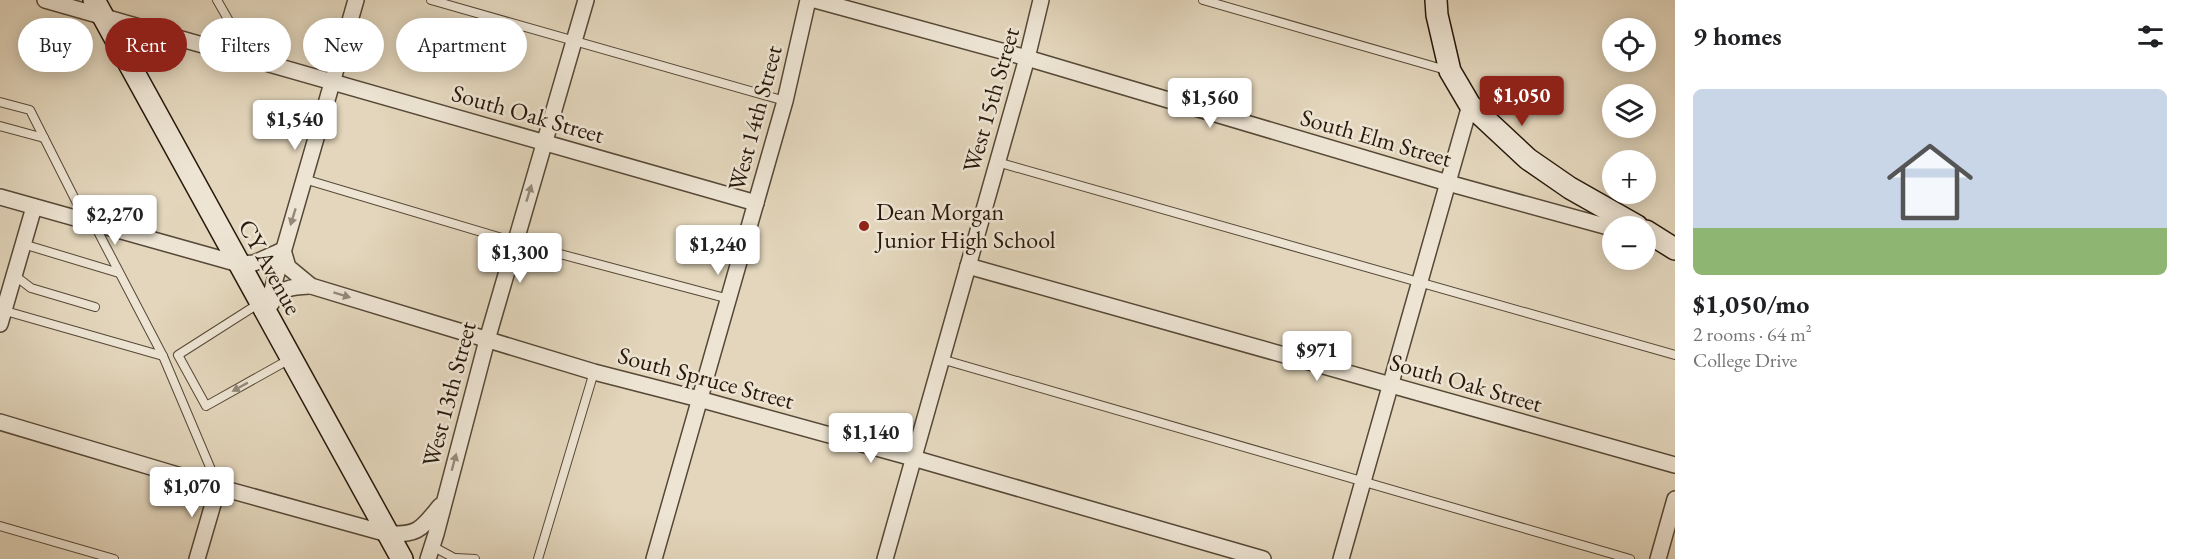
<!DOCTYPE html>
<html lang="en">
<head>
<meta charset="utf-8">
<style>
  body { margin:0; font-family:"EB Garamond",serif; background:#f6f6f6; color:#202124; height:100vh; display:flex; flex-direction:column; font-size:22px; white-space:nowrap }
  * { box-sizing:border-box; margin:0 }
  p { font-size:20px; color:#757577 }
  .icon { flex:none; width:33px; height:33px; fill:none; stroke:currentColor; stroke-width:2; stroke-linecap:round; stroke-linejoin:round }
  .map { position:relative; flex:1; overflow:hidden }
  .details { display:flex; flex-direction:column; background:#fff; width:510px }
  .details>* { flex:none }
  .top-card { position:absolute; left:18px; top:18px; width:570px; height:54px; display:flex; gap:12px }
  .controls { position:absolute; left:1602px; top:18px; display:grid; gap:12px }
  .controls a { display:grid; place-items:center; width:54px; height:54px; border-radius:50%; background:#fff; box-shadow:0 3px 15px #0003; font-size:30px }
  .price { position:absolute; translate:-50% -51px; padding:0 14px; border-radius:6px; background:#fff; color:#222; font-size:20px; line-height:39px; filter:drop-shadow(0 2px 3px #0008) }
  .price::after { content:''; position:absolute; left:50%; top:36px; width:18px; height:14px; margin-left:-9px; background:inherit; clip-path:polygon(0 0,100% 0,50% 100%) }
  .price.current { background:#8f2418; color:#fff }
  ul { padding:0; list-style:none }
  li { display:grid; align-content:center; gap:12px; height:318px; padding:0 18px }
  li span { display:grid; place-items:center; height:186px; border-radius:9px; color:#555 }
  li>.icon { margin-inline-start:auto }
  span .icon { width:108px; height:108px; fill:#fffc; stroke-width:1 }
  li b { font-size:26px }
  h2 { display:flex; justify-content:space-between; align-items:center; height:72px; padding:0 18px; font-size:26px }
  .pill { padding:0 21px; border-radius:27px; background:#fff; box-shadow:0 3px 15px #0003; font-size:21px; line-height:54px }
  .pill.current { background:#8f2418; color:#fff }
  main { display:flex; flex:1; min-height:0 }
  .map>svg:first-child { display:block }
</style>
</head>
<body>
<main>
<div class="map">
<svg width="1675" height="559" viewBox="0 0 1675 559">
  <rect width="100%" height="100%" fill="#e3d6bc"/>
  <filter id="stains"><feTurbulence type="fractalNoise" baseFrequency=".00333" numOctaves="4"/><feColorMatrix values="0 0 0 0 .2 0 0 0 0 .09 0 0 0 0 .02 0 0 0 .5 -.17"/></filter>
  <radialGradient id="worn" r=".72"><stop offset=".6" stop-color="#630" stop-opacity="0"/><stop offset="1" stop-color="#630" stop-opacity=".3"/></radialGradient>
  <g fill="none" stroke-linecap="round" stroke-linejoin="round">
    <!-- lane casing -->
    <g stroke="#564836" stroke-width="10">
      <g id="lane">
        <polyline points="217,0 249,56"/>
        <polyline points="431,0 785,101"/>
        <polyline points="1203,0 1446,70"/>
        <polyline points="0,102 30,110 85,219"/>
        <polyline points="0,126 44,138"/>
        <polyline points="997,162 1675,355"/>
        <polyline points="304,179 515,242 729,299"/>
        <polyline points="94,224 163,356 218,486"/>
        <polyline points="23,244 119,273"/>
        <polyline points="14,275 31,288 95,307"/>
        <polyline points="258,304 178,355 206,406 290,359"/>
        <polyline points="2,310 163,356"/>
        <polyline points="941,359 1630,559"/>
        <polyline points="0,526 114,559"/>
        <polyline points="432,546 456,559"/>
        <polyline points="456,558 475,559"/>
        <polyline points="538,559 594,372"/>
      </g>
    </g>
    <!-- street casing -->
    <g stroke="#564836" stroke-width="18">
      <g id="street">
        <polyline points="45,0 756,203"/>
        <polyline points="815,0 1027,58 1448,183 1612,228"/>
        <polyline points="0,197 239,264 254,263 283,250 288,267 311,286 594,372 699,399 913,458 1263,559"/>
        <polyline points="968,266 1675,465"/>
        <path d="M271,304C281,287 292,287 311,286"/>
        <polyline points="266,311 356,0"/>
        <polyline points="0,324 34,207"/>
        <path d="M0,422L218,487L388,534C419,535 421,529 440,506"/>
        <polyline points="197,559 218,487"/>
        <polyline points="428,559 436,534 487,340 586,0"/>
        <polyline points="654,559 785,101 808,0"/>
        <polyline points="885,559 1027,58 1041,0"/>
        <polyline points="1341,559 1470,105"/>
        <polyline points="1658,559 1675,499"/>
      </g>
    </g>
    <!-- secondary casing -->
    <g stroke="#27180a" stroke-width="24">
      <g id="secondary">
        <polyline points="94,0 402,559"/>
        <polyline points="1436,0 1437,15 1450,71 1470,105 1528,159 1570,188 1637,226"/>
        <polyline points="1646,231 1675,249"/>
      </g>
    </g>
    <!-- lane -->
    <use href="#lane" stroke="#ede4d3" stroke-width="8"/>
    <!-- street -->
    <use href="#street" stroke="#ede4d3" stroke-width="15"/>
    <!-- secondary -->
    <use href="#secondary" stroke="#ede4d3" stroke-width="21"/>
  </g>
  <!-- one-way arrows -->
  <defs><path id="oneway-solid" d="M-6-.8H1V-3.2L6.5 0L1 3.2V.8H-6Z" transform="scale(1.5)"/></defs>
  <g fill="#948879">
    <use href="#oneway-solid" transform="translate(529 193) rotate(-73)"/>
    <use href="#oneway-solid" transform="translate(293 217) rotate(107)"/>
    <use href="#oneway-solid" transform="translate(342 295) rotate(17)"/>
    <use href="#oneway-solid" transform="translate(240 387) rotate(151)"/>
    <use href="#oneway-solid" transform="translate(454 462) rotate(-75)"/>
  </g>
  <!-- markers -->
  <circle fill="#8f2418" stroke="#ede4d3" stroke-width="2" cx="864" cy="226" r="6"/>
  <g text-anchor="middle" stroke-width="5" stroke-linejoin="round" paint-order="stroke">
    <!-- street labels -->
    <g font-size="24" fill="#27180a" stroke="#ede4d3">
      <text transform="translate(991 100) rotate(-74)" y="8">West 15th Street</text>
      <text transform="translate(528 114) rotate(16)" y="8">South Oak Street</text>
      <text transform="translate(755 118) rotate(-75)" y="8">West 14th Street</text>
      <text transform="translate(1376 138) rotate(16)" y="8">South Elm Street</text>
      <text transform="translate(270 267) rotate(61)" y="8">CY Avenue</text>
      <text transform="translate(706 378) rotate(15)" y="8">South Spruce Street</text>
      <text transform="translate(1466 383) rotate(16)" y="8">South Oak Street</text>
      <text transform="translate(449 394) rotate(-75)" y="8">West 13th Street</text>
    </g>
    <!-- poi labels -->
    <g font-size="24" fill="#27180a" stroke="#ede4d3" text-anchor="start">
      <text x="876" y="220">Dean Morgan<tspan x="876" dy="28">Junior High School</tspan></text>
    </g>
  </g>
  <rect width="100%" height="100%" filter="url(#stains)"/>
  <rect width="100%" height="100%" fill="url(#worn)"/>
</svg>
<div class="controls">
<a><svg class="icon" aria-label="locate" viewBox="0 0 24 24"><circle cx="12" cy="12" r="6"/><path d="M12 2v4M12 18v4M2 12h4M18 12h4"/></svg></a>
<a><svg class="icon" aria-label="layers" viewBox="0 0 24 24"><path d="M12 4l9 5-9 5-9-5zM3 14l9 5 9-5"/></svg></a>
<a>+</a>
<a>−</a>
</div>
<b class="price current" style="left:1522px;top:127px">$1,050</b>
<b class="price" style="left:1210px;top:129px">$1,560</b>
<b class="price" style="left:295px;top:151px">$1,540</b>
<b class="price" style="left:115px;top:246px">$2,270</b>
<b class="price" style="left:718px;top:276px">$1,240</b>
<b class="price" style="left:520px;top:284px">$1,300</b>
<b class="price" style="left:1317px;top:382px">$971</b>
<b class="price" style="left:871px;top:464px">$1,140</b>
<b class="price" style="left:192px;top:518px">$1,070</b>
<div class="top-card">
<a class="pill">Buy</a>
<a class="pill current">Rent</a>
<a class="pill">Filters</a>
<a class="pill">New</a>
<a class="pill">Apartment</a>
</div>
</div>
<section class="details">
<h2>9 homes<svg class="icon" aria-label="filters" viewBox="0 0 24 24"><path d="M4 7h16M4 17h16"/><circle cx="9" cy="7" r="2"/><circle cx="15" cy="17" r="2"/></svg></h2>
<ul>
<li><span style="background:linear-gradient(#c9d6e8 75%,#8fb573 0)"><svg class="icon" aria-label="home" viewBox="0 0 24 24"><path d="M3 11l9-7 9 7M6 9v11h12V9"/></svg></span><div><b>$1,050/mo</b><p>2 rooms · 64 m²</p><p>College Drive</p></div></li>
</ul>
</section>
</main>
</body>
</html>
